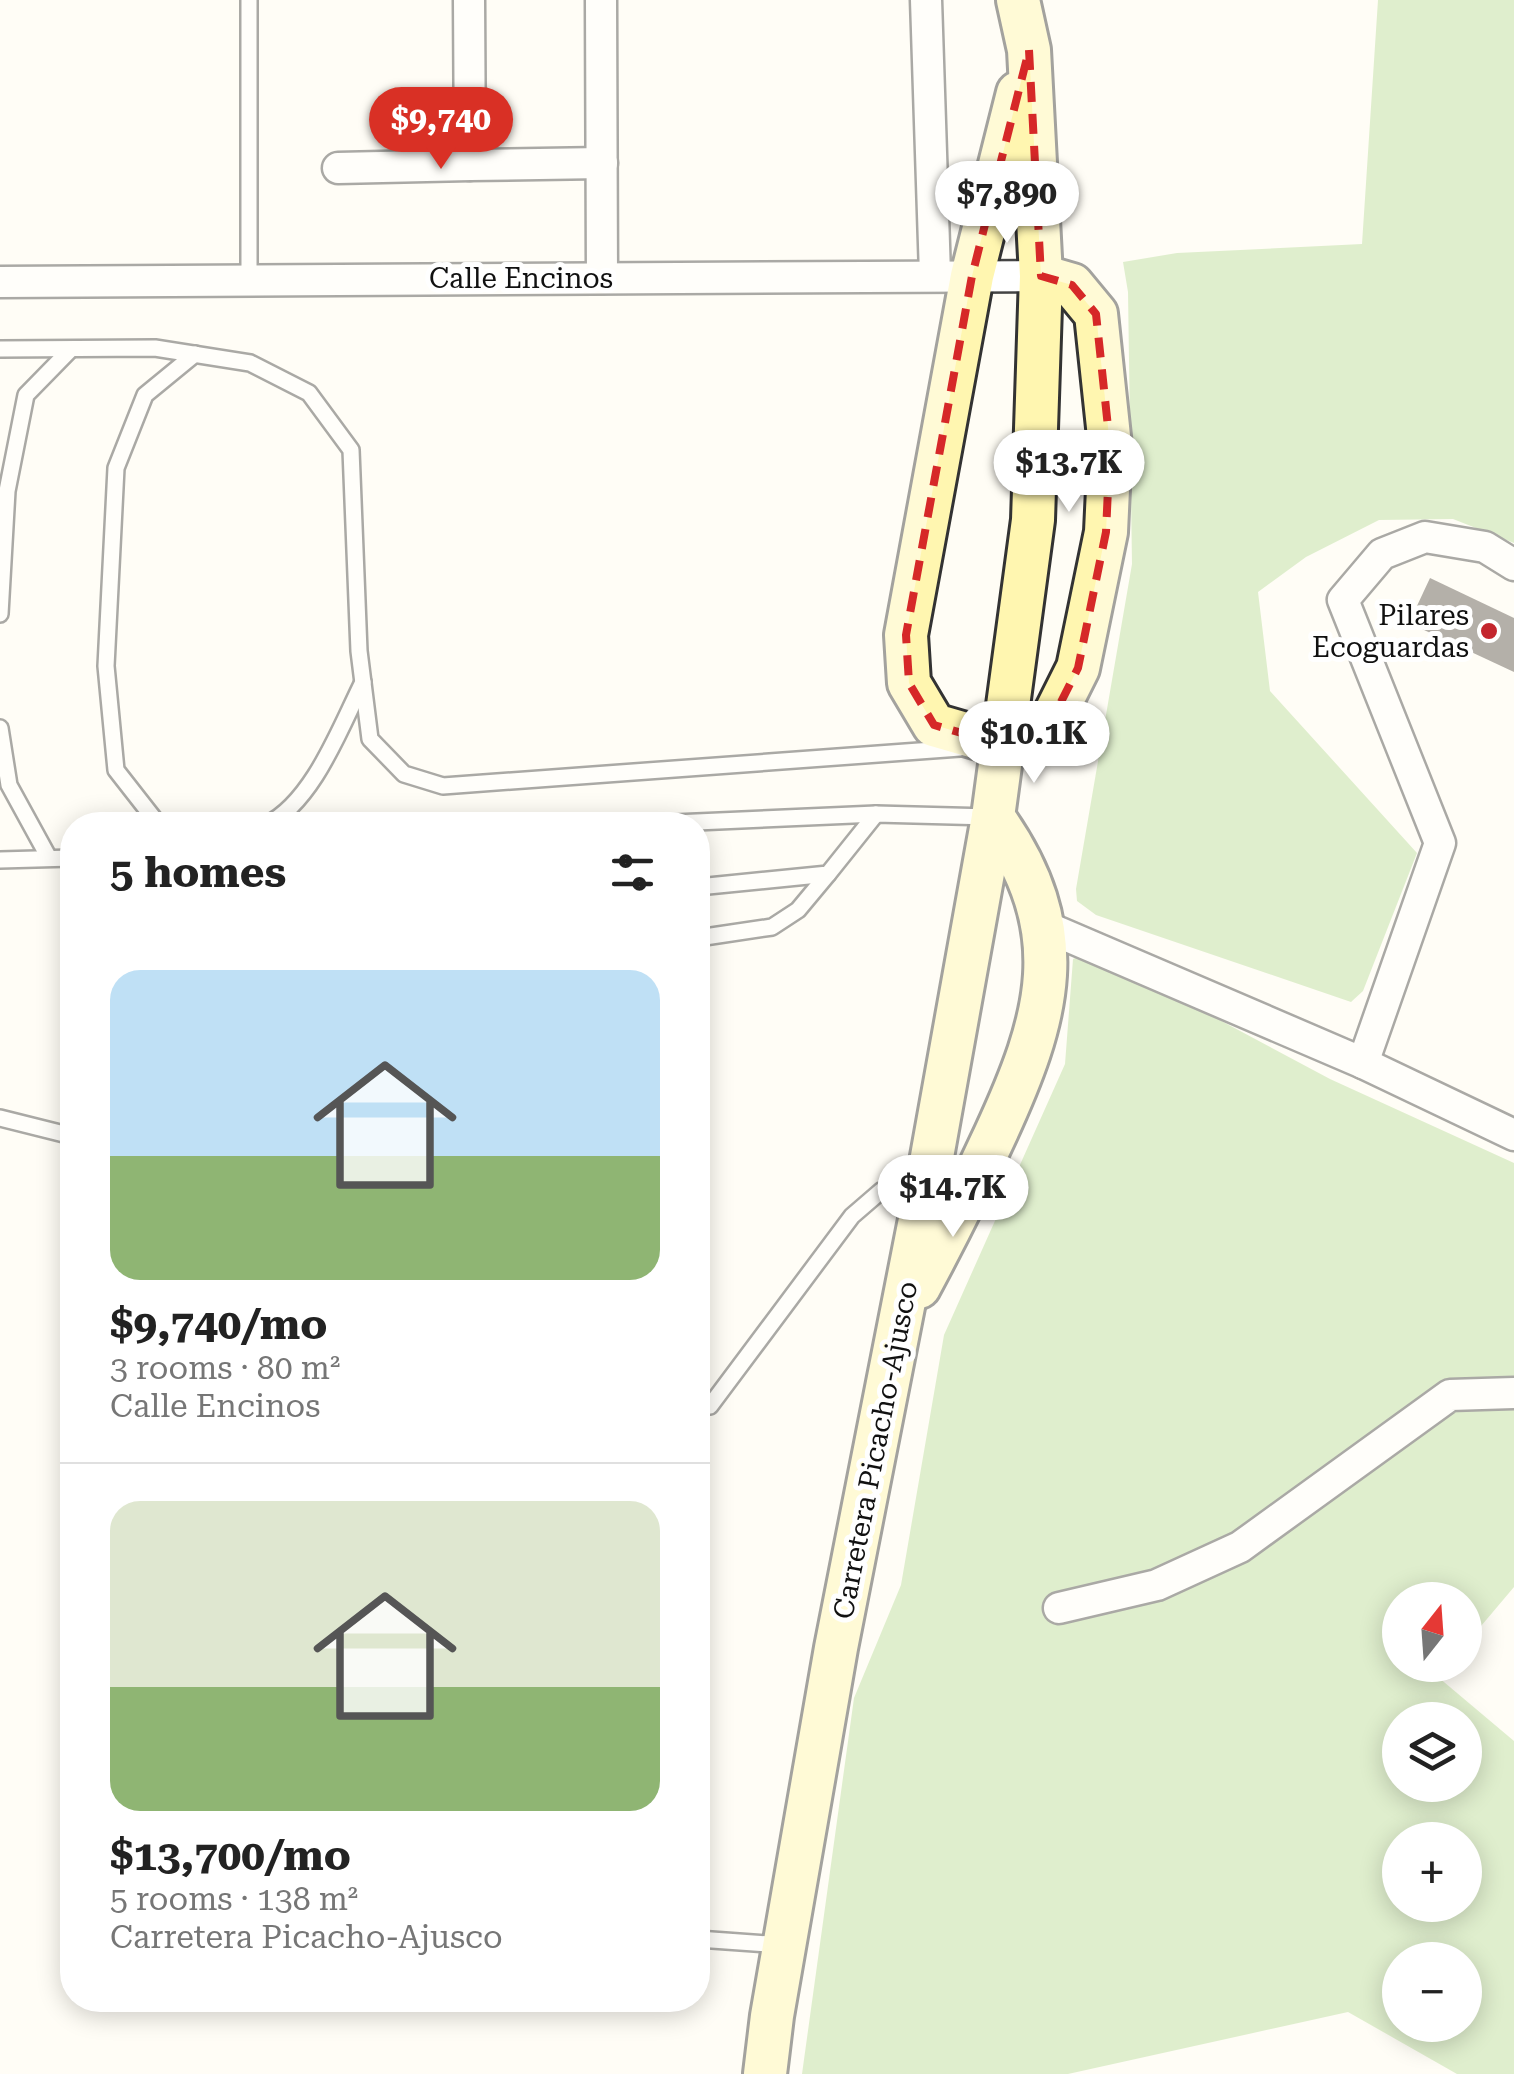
<!DOCTYPE html>
<html lang="en">
<head>
<meta charset="utf-8">
<style>
  body { margin:0; font-family:"Roboto Serif",serif; background:#f2f2f2; color:#222; height:100vh; display:flex; flex-direction:column; font-size:38px; white-space:nowrap }
  * { box-sizing:border-box; margin:0 }
  p { font-size:32px; color:#767676 }
  .icon { flex:none; width:55px; height:55px; fill:none; stroke:currentColor; stroke-width:2; stroke-linecap:round; stroke-linejoin:round }
  .map { position:relative; flex:1; overflow:hidden }
  .panel { position:absolute; left:60px; top:812px; width:650px; height:1200px; display:flex; flex-direction:column; background:#fff; border-radius:40px; box-shadow:0 5px 25px #0003 }
  .panel>* { flex:none }
  .needle { width:65px; rotate:17deg }
  .controls { position:absolute; left:1382px; top:1582px; display:grid; gap:20px }
  .controls a { display:grid; place-items:center; width:100px; height:100px; border-radius:50%; background:#fff; box-shadow:0 5px 25px #0003; font-size:50px }
  .price { position:absolute; translate:-50% -85px; padding:0 22px; border-radius:35px; background:#fff; color:#222; font-size:32px; line-height:65px; filter:drop-shadow(0 2px 5px #0008) }
  .price::after { content:''; position:absolute; left:50%; top:60px; width:30px; height:22px; margin-left:-15px; background:inherit; clip-path:polygon(0 0,100% 0,50% 100%) }
  .price.active { background:#d93025; color:#fff }
  ul { padding:0; list-style:none }
  li { display:grid; align-content:center; gap:20px; height:530px; padding:0 50px }
  li+li { border-top:2px solid #e0e0e0 }
  li span { display:grid; place-items:center; height:310px; border-radius:30px; color:#555 }
  li>.icon { margin-inline-start:auto }
  span .icon { width:180px; height:180px; fill:#fffc; stroke-width:1 }
  li b { font-size:42px }
  h2 { display:flex; justify-content:space-between; align-items:center; height:120px; padding:0 50px; font-size:42px }
  .map>svg:first-child { display:block }
</style>
</head>
<body>
<div class="map">
<svg width="1514" height="2074" viewBox="0 0 1514 2074">
  <rect width="100%" height="100%" fill="#fffdf5"/>
  <!-- forest -->
  <g fill="#b9dc9c" fill-rule="evenodd">
    <polygon points="1378,0 1514,0 1514,543 1453,519 1379,520 1306,557 1258,592 1270,691 1417,853 1363,991 1351,1002 1096,915 1077,901 1076,889 1132,564 1128,292 1123,262 1177,253 1362,244"/>
    <path d="M1084,954L1141,978L1330,1079L1514,1163V1587L1465,1645V1600H1400V1665H1448L1438,1677L1514,1741V2074H1457L1348,2012L1068,2074H802L854,1698L901,1585L944,1335L1065,1064L1073,959ZM1400,1720H1465V1785H1400ZM1400,1840H1465V1905H1400ZM1400,1960H1465V2025H1400Z"/>
  </g>
  <!-- building -->
  <polygon fill="#5a524d" points="1430,578 1514,618 1514,672 1409,623"/>
  <g fill="none" stroke-linecap="round" stroke-linejoin="round">
    <!-- service casing -->
    <g stroke="#444" stroke-width="20">
      <g id="service">
        <polyline points="249,280 249,0"/>
        <polyline points="0,349 155,348 250,363 309,393 351,450 359,651 370,739 404,774 443,786 960,748"/>
        <polyline points="0,614 7,491 26,395 71,349"/>
        <polyline points="0,728 9,785 49,858"/>
        <polyline points="159,825 116,770 106,666 116,468 145,395 195,354"/>
        <path d="M266,825C313,802 340,728 363,682"/>
        <polyline points="629,825 876,814 990,817"/>
        <polyline points="0,860 72,858"/>
        <polyline points="698,887 828,874 876,814"/>
        <polyline points="698,938 772,927 798,910 828,874"/>
        <polyline points="0,1118 72,1136"/>
        <polyline points="698,1407 710,1406 852,1216 881,1191 924,1180"/>
        <polyline points="698,1939 783,1945"/>
      </g>
    </g>
    <!-- minor casing -->
    <g stroke="#444" stroke-width="35">
      <g id="minor">
        <polyline points="469,0 470,165 602,163"/>
        <polyline points="601,0 602,278"/>
        <polyline points="926,0 935,275"/>
        <polyline points="338,168 470,165"/>
        <polyline points="0,282 1041,276"/>
        <polyline points="1044,926 1363,1063 1514,1135"/>
        <polyline points="1363,1063 1440,843 1343,600 1382,554 1425,537 1485,547 1514,565"/>
        <polyline points="1059,1608 1157,1585 1240,1547 1450,1395 1514,1393"/>
      </g>
    </g>
    <!-- secondary casing -->
    <g stroke="#333" stroke-width="48">
      <g id="secondary">
        <polyline points="1018,93 972,276 906,635 909,683 934,725 1003,745 1051,722 1078,668 1106,532 1110,446 1096,314 1072,285 1041,276"/>
        <path d="M919,1287C946,1237 971,1187 995,1135C1049,1018 1075,931 993,817"/>
        <polyline points="765,2074 772,2016 836,1648 928,1179 993,817 1033,520 1041,276 1029,50 1018,0"/>
      </g>
    </g>
    <!-- service -->
    <use href="#service" stroke="#fff" stroke-width="15"/>
    <!-- minor -->
    <use href="#minor" stroke="#fff" stroke-width="30"/>
    <!-- secondary -->
    <use href="#secondary" stroke="#fff6b0" stroke-width="42"/>
  </g>
  <!-- marked area -->
  <path d="M0 0H1514V2074H0ZM1029,50L1041,276L1072,285L1096,314L1110,446L1106,532L1078,668L1051,722L1003,745L934,725L909,683L906,635L972,276Z" fill="#fffdf5" fill-opacity=".55" fill-rule="evenodd"/>
  <path fill="none" stroke="#d62828" stroke-width="8" stroke-dasharray="20 12" stroke-linejoin="round" d="M1029,50L1041,276L1072,285L1096,314L1110,446L1106,532L1078,668L1051,722L1003,745L934,725L909,683L906,635L972,276Z"/>
  <!-- markers -->
  <circle fill="#c4262e" stroke="#fff" stroke-width="4" cx="1489" cy="631" r="10"/>
  <g text-anchor="middle" stroke-width="10" stroke-linejoin="round" paint-order="stroke">
    <!-- street labels -->
    <g font-size="28" fill="#111" stroke="#fff">
      <text x="521" y="288">Calle Encinos</text>
      <text transform="translate(875 1450) rotate(-79)" y="10">Carretera Picacho-Ajusco</text>
    </g>
    <!-- poi labels -->
    <g font-size="28" fill="#111" stroke="#fff" text-anchor="end">
      <text x="1469" y="625">Pilares<tspan x="1469" dy="32">Ecoguardas</tspan></text>
    </g>
  </g>
</svg>
<div class="controls">
<a><svg class="needle" viewBox="-14 -14 28 28"><path d="M0-13l5 13h-10z" fill="#e53935"/><path d="M0 13l5-13h-10z" fill="#767676"/></svg></a>
<a><svg class="icon" aria-label="layers" viewBox="0 0 24 24"><path d="M12 4l9 5-9 5-9-5zM3 14l9 5 9-5"/></svg></a>
<a>+</a>
<a>−</a>
</div>
<b class="price active" style="left:441px;top:172px">$9,740</b>
<b class="price" style="left:1007px;top:246px">$7,890</b>
<b class="price" style="left:1069px;top:515px">$13.7K</b>
<b class="price" style="left:1034px;top:786px">$10.1K</b>
<b class="price" style="left:953px;top:1240px">$14.7K</b>
<section class="panel">
<h2>5 homes<svg class="icon" aria-label="filters" viewBox="0 0 24 24"><path d="M4 7h16M4 17h16"/><circle cx="9" cy="7" r="2"/><circle cx="15" cy="17" r="2"/></svg></h2>
<ul>
<li><span style="background:linear-gradient(#bfe0f5 60%,#8fb573 0)"><svg class="icon" aria-label="home" viewBox="0 0 24 24"><path d="M3 11l9-7 9 7M6 9v11h12V9"/></svg></span><div><b>$9,740/mo</b><p>3 rooms · 80 m²</p><p>Calle Encinos</p></div></li>
<li><span style="background:linear-gradient(#dfe7d0 60%,#8fb573 0)"><svg class="icon" aria-label="home" viewBox="0 0 24 24"><path d="M3 11l9-7 9 7M6 9v11h12V9"/></svg></span><div><b>$13,700/mo</b><p>5 rooms · 138 m²</p><p>Carretera Picacho-Ajusco</p></div></li>
</ul>
</section>
</div>
</body>
</html>
